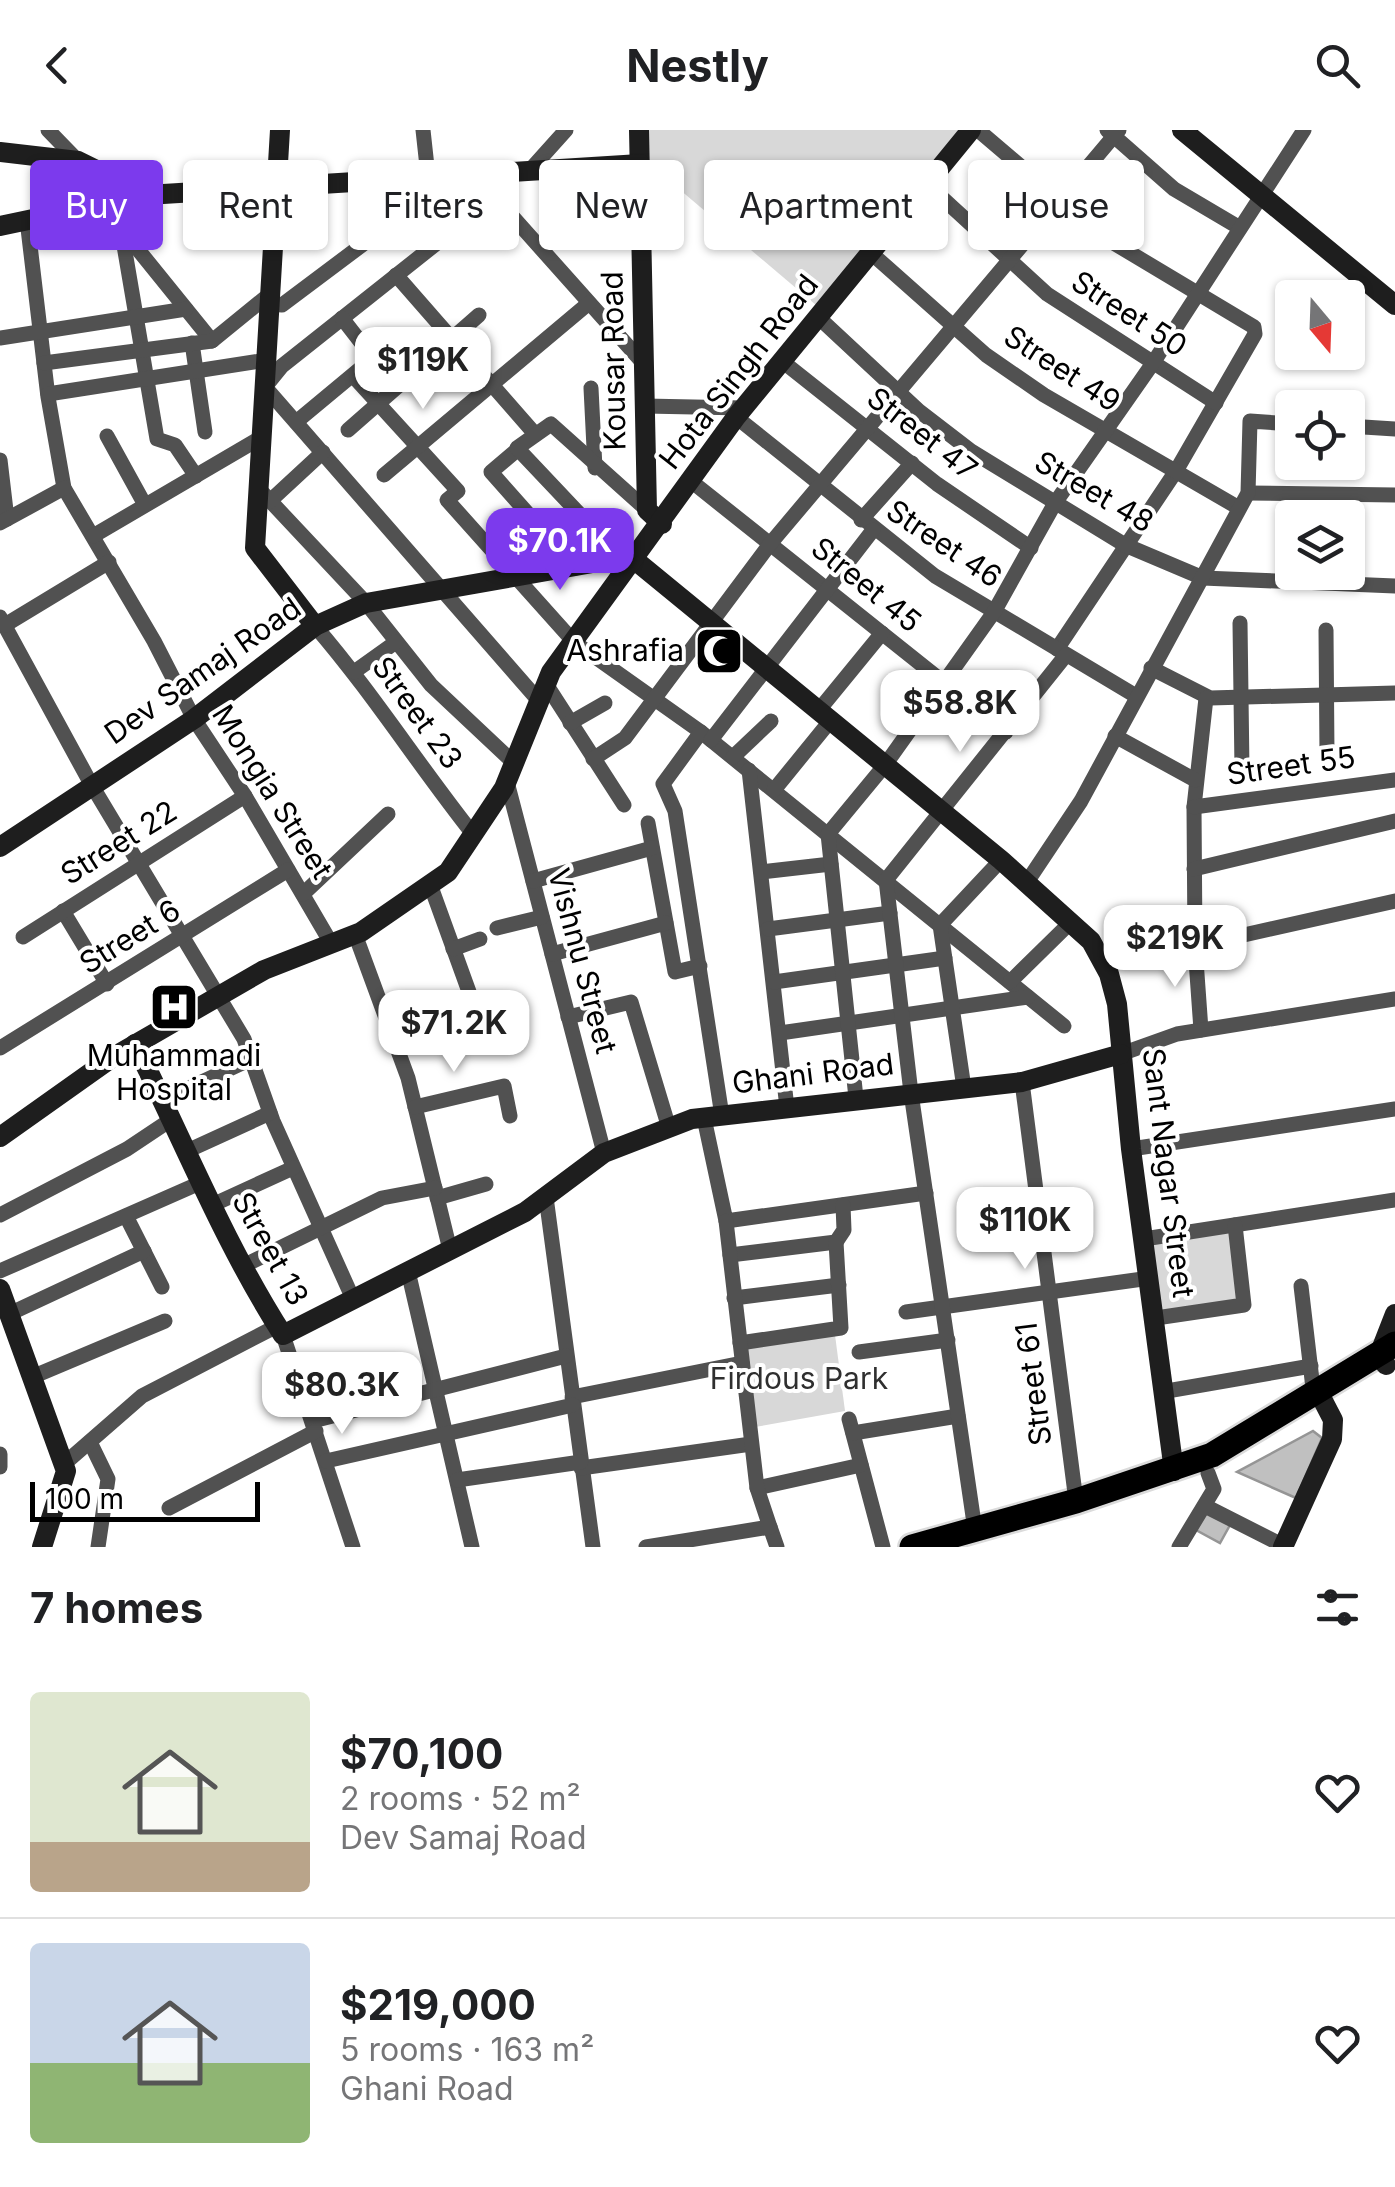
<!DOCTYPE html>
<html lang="en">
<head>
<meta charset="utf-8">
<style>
  body { margin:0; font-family:Inter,sans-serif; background:#f2f2f2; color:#202124; height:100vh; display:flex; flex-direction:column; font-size:38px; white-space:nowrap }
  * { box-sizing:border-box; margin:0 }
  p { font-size:32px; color:#757577 }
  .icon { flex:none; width:55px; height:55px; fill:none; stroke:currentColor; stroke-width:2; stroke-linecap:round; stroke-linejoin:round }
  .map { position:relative; height:1417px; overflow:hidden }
  .sheet { display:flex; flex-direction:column; background:#fff; flex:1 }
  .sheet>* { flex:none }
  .top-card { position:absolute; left:30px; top:30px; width:1335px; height:90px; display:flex; gap:20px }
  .needle { width:65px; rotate:161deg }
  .fabs { position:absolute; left:1275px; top:150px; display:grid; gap:20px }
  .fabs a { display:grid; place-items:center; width:90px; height:90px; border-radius:10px; background:#fff; box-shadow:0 2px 8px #0004; font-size:50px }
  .scale { position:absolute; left:30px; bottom:25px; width:230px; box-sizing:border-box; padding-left:10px; border:5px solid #000; border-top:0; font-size:28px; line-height:35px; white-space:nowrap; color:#000; -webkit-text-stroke:8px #fff; paint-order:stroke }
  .price { position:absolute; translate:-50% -85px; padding:0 22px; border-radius:20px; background:#fff; color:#222; font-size:32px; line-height:65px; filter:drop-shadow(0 2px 5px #0008) }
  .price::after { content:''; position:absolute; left:50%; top:60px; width:30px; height:22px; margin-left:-15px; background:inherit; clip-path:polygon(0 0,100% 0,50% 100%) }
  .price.active { background:#7c3aed; color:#fff }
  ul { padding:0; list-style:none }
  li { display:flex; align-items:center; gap:30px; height:250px; padding:0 30px }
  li+li { border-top:2px solid #e0e0e0 }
  li span { display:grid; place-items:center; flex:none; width:280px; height:200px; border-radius:10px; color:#555 }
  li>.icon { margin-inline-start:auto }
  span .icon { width:120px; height:120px; fill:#fffc; stroke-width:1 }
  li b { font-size:42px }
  h2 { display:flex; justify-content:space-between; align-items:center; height:120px; padding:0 30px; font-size:42px }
  .chip { padding:0 35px; border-radius:10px; background:#fff; box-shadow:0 2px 8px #0004; font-size:35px; line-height:90px }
  .chip.active { background:#7c3aed; color:#fff }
  header { display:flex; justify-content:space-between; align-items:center; height:130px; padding:0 30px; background:#fff; font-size:45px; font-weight:700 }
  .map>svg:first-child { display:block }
</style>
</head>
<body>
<header><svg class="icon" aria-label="back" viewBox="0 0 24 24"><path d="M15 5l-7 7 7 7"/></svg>Nestly<svg class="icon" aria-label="search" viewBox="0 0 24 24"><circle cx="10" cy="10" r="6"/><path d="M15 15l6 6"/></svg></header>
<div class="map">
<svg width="1395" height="1417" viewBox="0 0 1395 1417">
  <rect width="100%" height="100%" fill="#fff"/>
  <!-- green -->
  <g fill="#d8d8d8">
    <polygon points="639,0 971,0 823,181 640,26"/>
    <polygon points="1235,1095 1244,1175 1156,1188 1144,1109"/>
    <polygon points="835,1205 845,1281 755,1297 744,1218"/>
  </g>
  <!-- building -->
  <g fill="#c0c0c0" stroke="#959595" stroke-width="2.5">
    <polygon points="1313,1301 1322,1308 1296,1368 1237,1342"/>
    <polygon points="1206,1382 1230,1395 1220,1413 1196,1400"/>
  </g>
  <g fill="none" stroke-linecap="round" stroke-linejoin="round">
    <!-- primary casing -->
    <g stroke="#dbdbdb" stroke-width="30">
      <polyline id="primary" points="912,1417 1076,1371 1212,1325 1395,1214"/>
    </g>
    <!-- street -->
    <g stroke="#515151" stroke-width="15">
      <polyline points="48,0 78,31"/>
      <polyline points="978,0 1102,106 1254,197 1255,204 1176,341 1057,519"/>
      <polyline points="1107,0 1174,59 1240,98"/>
      <polyline points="531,39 566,0"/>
      <polyline points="484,42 495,67 644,234"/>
      <polyline points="927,54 1047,164 1216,273"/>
      <polyline points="495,67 282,236 265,257 539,571"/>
      <polyline points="110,73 121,98 157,309 175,315 196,346"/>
      <polyline points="27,90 48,267 64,358 154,511 194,589 245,666 331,813"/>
      <polyline points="123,101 212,211"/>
      <polyline points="871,123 986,225 1044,265 1239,378"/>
      <polyline points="396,145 535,304"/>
      <polyline points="271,174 282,175 430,64 423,0"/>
      <polyline points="818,187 919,281 971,321 1125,415 1203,448 1395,456"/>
      <polyline points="0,208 186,179"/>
      <polyline points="192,213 205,302"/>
      <polyline points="782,231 937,354 1031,418"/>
      <polyline points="44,233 212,211 271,163"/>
      <polyline points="354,247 458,361 447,370 574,512 701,602 1064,896"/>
      <polyline points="591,258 595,338"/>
      <polyline points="48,264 267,230"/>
      <polyline points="645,276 743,278"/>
      <polyline points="736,287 935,446 1136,566"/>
      <polyline points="296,292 373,228 342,188"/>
      <polyline points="1348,296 1395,299"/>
      <polyline points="348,300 479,185"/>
      <polyline points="107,306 145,375"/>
      <polyline points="517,320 491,342 576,438"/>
      <polyline points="0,330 7,389"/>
      <polyline points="384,345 589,173"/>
      <polyline points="691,351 1006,602"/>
      <polyline points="259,359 366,473 431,555 514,633"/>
      <polyline points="1248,363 1395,365"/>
      <polyline points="270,371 323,322"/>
      <polyline points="861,390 912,333"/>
      <polyline points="0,393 64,358"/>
      <polyline points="93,406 262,307"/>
      <polyline points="621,428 517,318 551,294 647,380"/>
      <polyline points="0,487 91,654 244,909 273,991 353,1169"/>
      <polyline points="1240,493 1242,639"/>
      <polyline points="5,495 109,432"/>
      <path d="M315,496C372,562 419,636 473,704"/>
      <polyline points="1326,500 1327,625"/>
      <polyline points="1151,538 1210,568 1395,563"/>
      <polyline points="354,542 396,512"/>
      <polyline points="546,554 624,675"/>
      <polyline points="1206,568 1194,677 1195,816 1395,771"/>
      <polyline points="819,580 882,503"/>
      <polyline points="570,593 605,573"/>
      <polyline points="701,602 663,654 675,681 722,986"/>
      <polyline points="1115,606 1195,650"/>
      <polyline points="711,610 873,400"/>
      <polyline points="733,627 771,591"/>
      <polyline points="593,629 625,608 770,414 1119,0"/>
      <polyline points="749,640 787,978"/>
      <polyline points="507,652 604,1023"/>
      <polyline points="774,660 831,590"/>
      <polyline points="1194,677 1395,650"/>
      <polyline points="648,693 675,842 700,836"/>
      <polyline points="1194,739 1395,691"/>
      <polyline points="761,742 831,734"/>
      <polyline points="533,751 652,718"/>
      <polyline points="1027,752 1081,671 1248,363 1250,291 1292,294"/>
      <polyline points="430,754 489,917"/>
      <polyline points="303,764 388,684"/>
      <polyline points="63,781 107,854"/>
      <polyline points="497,798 542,787"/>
      <polyline points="768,799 890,783"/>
      <polyline points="355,804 408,948 450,1120"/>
      <polyline points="23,807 245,666"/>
      <polyline points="1195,816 1201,900"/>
      <polyline points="453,819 480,809"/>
      <polyline points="552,824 666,793"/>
      <polyline points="774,852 945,828"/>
      <polyline points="1010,852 1070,793"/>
      <polyline points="568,887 631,872 669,998"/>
      <polyline points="780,903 1028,867"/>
      <polyline points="0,918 288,740"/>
      <polyline points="1121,924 1177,904 1395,869"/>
      <polyline points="1022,952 1076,1371"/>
      <polyline points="964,958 940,795 1001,730"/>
      <polyline points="856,968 828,704 885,635 994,482 1055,373 1153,233 1304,0"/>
      <polyline points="163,970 251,929"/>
      <polyline points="415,977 504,956 510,986"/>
      <polyline points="704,988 726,1091 926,1063"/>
      <polyline points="1131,1019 1395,979"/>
      <polyline points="187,1021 270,983"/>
      <polyline points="546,1067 593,1417"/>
      <polyline points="437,1068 486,1054"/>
      <polyline points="210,1076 293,1038"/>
      <polyline points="0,1085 127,1019 172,989"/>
      <polyline points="126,1086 162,1157"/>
      <polyline points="1144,1109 1395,1070"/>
      <polyline points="730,1125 836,1112 844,1100 843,1075"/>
      <polyline points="241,1137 382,1068 435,1058"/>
      <polyline points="0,1141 200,1053"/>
      <polyline points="408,1141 472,1417"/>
      <polyline points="1301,1156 1314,1267"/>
      <polyline points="734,1168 839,1155"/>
      <polyline points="906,1182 1150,1148"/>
      <polyline points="9,1184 144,1121"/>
      <polyline points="1156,1188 1244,1175 1235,1095"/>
      <polyline points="283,1205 353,1417"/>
      <polyline points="740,1213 841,1198 836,1112"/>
      <polyline points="859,1222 948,1210"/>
      <polyline points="32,1247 165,1191"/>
      <polyline points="1167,1261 1311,1236"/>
      <polyline points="572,1267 742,1233"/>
      <polyline points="849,1289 883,1417"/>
      <polyline points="313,1291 566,1226"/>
      <polyline points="853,1303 958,1286"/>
      <polyline points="90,1312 108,1349 98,1417"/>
      <polyline points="0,1324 0,1337"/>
      <polyline points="326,1331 573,1275"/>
      <polyline points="64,1334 142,1266 277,1196"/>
      <polyline points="581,1338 751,1314"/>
      <polyline points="457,1350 581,1332"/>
      <polyline points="757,1358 861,1335"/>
      <polyline points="1207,1377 1284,1416"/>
      <polyline points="169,1378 316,1301"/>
      <polyline points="770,1397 777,1417"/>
      <polyline points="975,1400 911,963 886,750 1066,525"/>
      <polyline points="646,1417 770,1397 757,1358 726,1091"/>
      <polyline points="1179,1417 1214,1359 1208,1343"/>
    </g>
    <!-- secondary -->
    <g stroke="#1e1e1e" stroke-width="20">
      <polyline points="280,0 255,418 315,496"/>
      <polyline points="639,0 647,380 662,394"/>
      <polyline points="1182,0 1395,175"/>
      <polyline points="0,22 78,31 147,65"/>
      <polyline points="0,96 147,65 640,34"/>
      <polyline points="0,717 194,589 315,496 366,473 621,428 636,431 1001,730 1091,811 1109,844 1117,874 1131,1019 1174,1341"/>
      <path d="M135,914C184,1012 224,1113 283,1205L525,1082L604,1023L692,989L1022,952L1121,924"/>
      <polyline points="0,1007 110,929 264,840 361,802 448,742 504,658 551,542 736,287 971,0"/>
      <polyline points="0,1159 66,1341 42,1417"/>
      <polyline points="1386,1235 1379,1225 1395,1184"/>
      <polyline points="1283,1417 1332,1309 1333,1290 1319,1263"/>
    </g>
    <!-- primary -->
    <use href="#primary" stroke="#000" stroke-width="25"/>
  </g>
  <!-- icons -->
  <defs>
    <g id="mosque-square" transform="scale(2.5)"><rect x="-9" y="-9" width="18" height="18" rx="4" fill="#000" stroke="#fff"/><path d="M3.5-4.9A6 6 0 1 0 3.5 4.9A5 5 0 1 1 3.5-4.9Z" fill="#fff"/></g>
    <g id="hospital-square" transform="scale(2.5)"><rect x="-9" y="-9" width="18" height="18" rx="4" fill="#000" stroke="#fff"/><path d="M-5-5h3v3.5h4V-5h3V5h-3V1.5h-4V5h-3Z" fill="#fff"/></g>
  </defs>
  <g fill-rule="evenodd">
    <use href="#mosque-square" x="719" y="521"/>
    <use href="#hospital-square" x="174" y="877"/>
  </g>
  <g text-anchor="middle" stroke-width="8" stroke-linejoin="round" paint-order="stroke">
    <!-- street labels -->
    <g font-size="30" fill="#000" stroke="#fff">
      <text transform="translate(1129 184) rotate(33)" y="10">Street 50</text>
      <text transform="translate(614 231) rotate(-91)" y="10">Kousar Road</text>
      <text transform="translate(1062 239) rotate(33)" y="10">Street 49</text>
      <text transform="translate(739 242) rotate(-52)" y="10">Hota Singh Road</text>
      <text transform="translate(922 304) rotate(38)" y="10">Street 47</text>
      <text transform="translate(1094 362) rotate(30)" y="10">Street 48</text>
      <text transform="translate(944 414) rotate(34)" y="10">Street 46</text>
      <text transform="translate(866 455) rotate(39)" y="10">Street 45</text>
      <text transform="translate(203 541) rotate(-35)" y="10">Dev Samaj Road</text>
      <text transform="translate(417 583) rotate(54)" y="10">Street 23</text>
      <text transform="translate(1291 636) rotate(-8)" y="10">Street 55</text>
      <text transform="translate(272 662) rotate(58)" y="10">Mongia Street</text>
      <text transform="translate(119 713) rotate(-32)" y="10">Street 22</text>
      <text transform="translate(130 807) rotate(-32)" y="10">Street 6</text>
      <text transform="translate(582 831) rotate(75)" y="10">Vishnu Street</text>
      <text transform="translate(813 944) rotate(-7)" y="10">Ghani Road</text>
      <text transform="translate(1168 1043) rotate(83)" y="10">Sant Nagar Street</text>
      <text transform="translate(270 1119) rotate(61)" y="10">Street 13</text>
      <text transform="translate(1034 1254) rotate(-97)" y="10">Street 61</text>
    </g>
    <!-- poi labels -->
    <g font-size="30" fill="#000" stroke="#fff" text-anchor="end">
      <text x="684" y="531">Ashrafia</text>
      <text x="174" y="936" text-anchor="middle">Muhammadi<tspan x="174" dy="34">Hospital</tspan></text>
    </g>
    <!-- park labels -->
    <g font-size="30" fill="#2f2f2f" stroke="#fff">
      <text x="799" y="1259">Firdous Park</text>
    </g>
  </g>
</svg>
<div class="fabs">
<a><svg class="needle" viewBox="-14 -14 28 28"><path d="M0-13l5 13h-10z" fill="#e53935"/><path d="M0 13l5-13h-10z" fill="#757577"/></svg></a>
<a><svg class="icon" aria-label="locate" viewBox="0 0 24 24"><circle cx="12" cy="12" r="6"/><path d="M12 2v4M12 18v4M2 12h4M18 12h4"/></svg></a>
<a><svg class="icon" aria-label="layers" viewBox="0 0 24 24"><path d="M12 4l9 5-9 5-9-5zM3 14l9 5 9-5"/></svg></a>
</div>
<div class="scale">100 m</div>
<b class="price" style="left:423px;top:282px">$119K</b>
<b class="price active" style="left:560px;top:463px">$70.1K</b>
<b class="price" style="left:960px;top:625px">$58.8K</b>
<b class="price" style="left:1175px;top:860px">$219K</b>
<b class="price" style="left:454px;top:945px">$71.2K</b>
<b class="price" style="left:1025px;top:1142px">$110K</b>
<b class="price" style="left:342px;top:1307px">$80.3K</b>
<div class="top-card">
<a class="chip active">Buy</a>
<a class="chip">Rent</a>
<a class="chip">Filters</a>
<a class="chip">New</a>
<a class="chip">Apartment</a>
<a class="chip">House</a>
</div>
</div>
<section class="sheet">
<h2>7 homes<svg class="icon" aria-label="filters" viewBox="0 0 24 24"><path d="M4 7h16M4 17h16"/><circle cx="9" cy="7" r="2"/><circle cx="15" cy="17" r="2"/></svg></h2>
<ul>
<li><span style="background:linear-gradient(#dfe7d0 75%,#b9a48a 0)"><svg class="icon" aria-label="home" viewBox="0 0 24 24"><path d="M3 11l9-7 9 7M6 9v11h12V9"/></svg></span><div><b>$70,100</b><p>2 rooms · 52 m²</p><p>Dev Samaj Road</p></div><svg class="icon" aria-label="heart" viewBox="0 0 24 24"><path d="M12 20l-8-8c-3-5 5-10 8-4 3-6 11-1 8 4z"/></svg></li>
<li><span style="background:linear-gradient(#c9d6e8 60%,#8fb573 0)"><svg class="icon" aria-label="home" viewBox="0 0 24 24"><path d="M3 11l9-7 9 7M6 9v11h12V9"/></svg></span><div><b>$219,000</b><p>5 rooms · 163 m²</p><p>Ghani Road</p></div><svg class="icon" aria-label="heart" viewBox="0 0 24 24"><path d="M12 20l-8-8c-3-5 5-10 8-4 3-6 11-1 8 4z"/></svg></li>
</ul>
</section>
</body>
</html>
